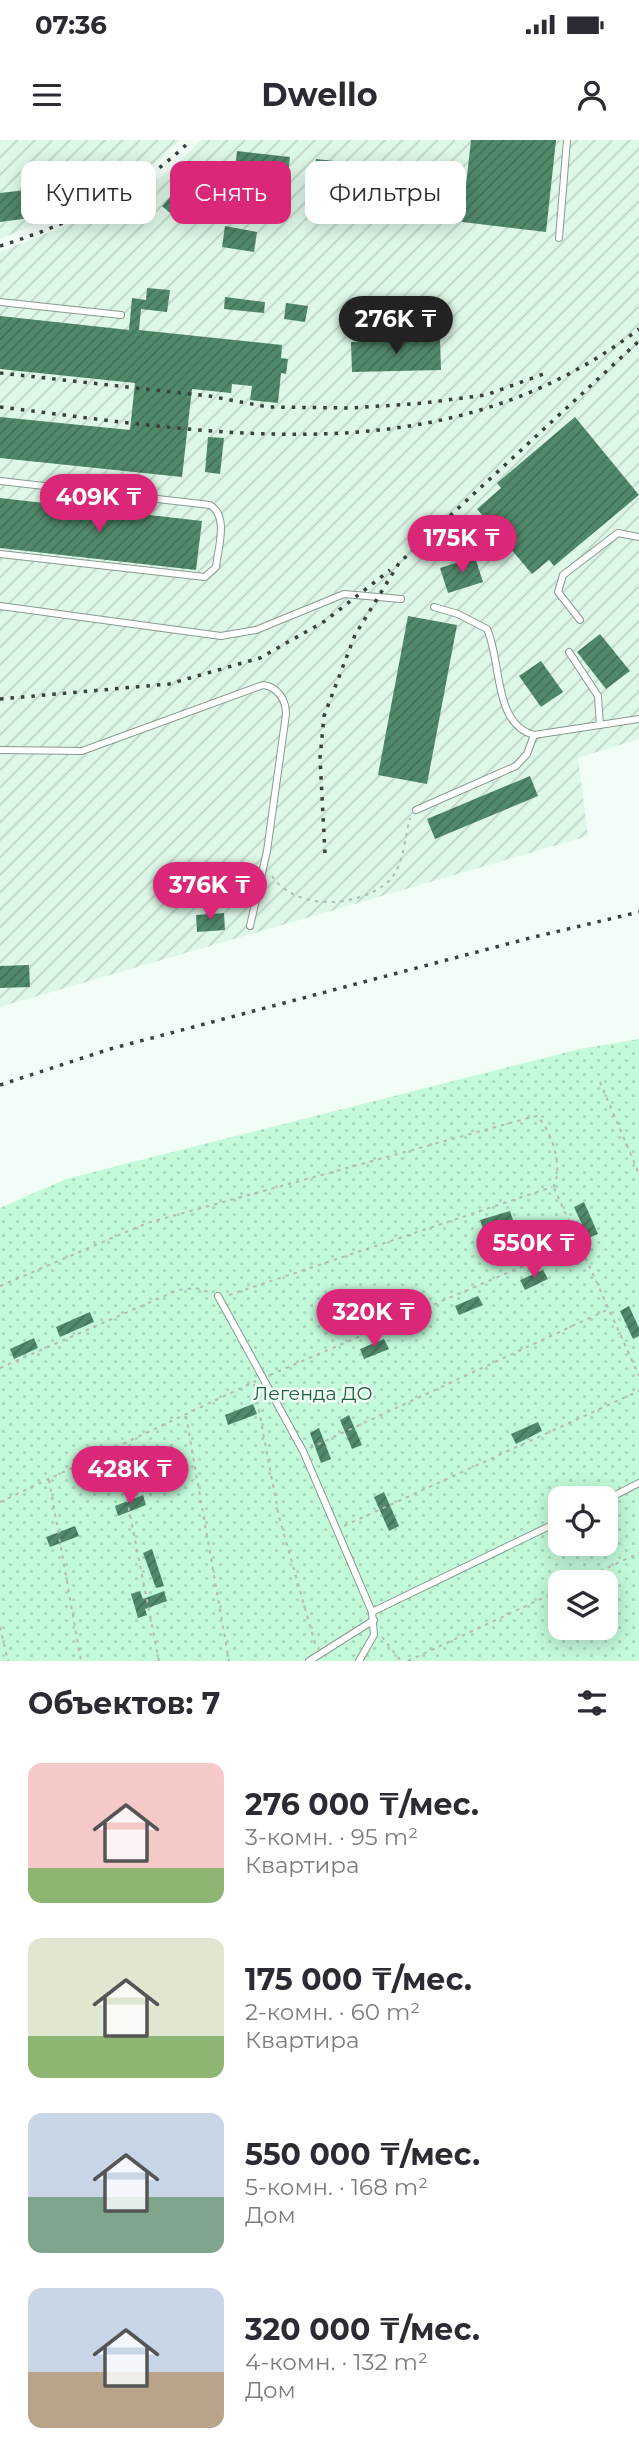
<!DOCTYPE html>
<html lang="ru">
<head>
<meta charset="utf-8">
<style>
  body { margin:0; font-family:Montserrat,sans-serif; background:#f2f2f3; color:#2b2b33; height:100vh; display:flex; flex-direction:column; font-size:26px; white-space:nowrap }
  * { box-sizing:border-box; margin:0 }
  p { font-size:23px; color:#7c7c81 }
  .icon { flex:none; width:38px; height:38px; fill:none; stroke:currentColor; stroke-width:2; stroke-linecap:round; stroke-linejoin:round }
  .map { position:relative; height:1521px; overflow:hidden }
  .drawer { display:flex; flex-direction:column; background:#fff; flex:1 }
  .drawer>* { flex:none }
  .guide { position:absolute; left:21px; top:21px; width:598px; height:63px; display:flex; gap:14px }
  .fabs { position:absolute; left:548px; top:1346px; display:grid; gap:14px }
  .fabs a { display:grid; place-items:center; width:70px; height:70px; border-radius:14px; background:#fff; box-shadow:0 4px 18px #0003; font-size:35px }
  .price { position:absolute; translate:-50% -60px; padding:0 16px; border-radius:24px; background:#db2777; color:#fff; font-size:23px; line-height:46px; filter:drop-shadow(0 2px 4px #0008) }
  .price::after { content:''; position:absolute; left:50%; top:42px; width:21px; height:16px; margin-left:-10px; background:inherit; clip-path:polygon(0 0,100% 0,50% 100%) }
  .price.selected { background:#222; color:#fff }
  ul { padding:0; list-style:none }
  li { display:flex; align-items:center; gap:21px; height:175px; padding:0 28px }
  li span { display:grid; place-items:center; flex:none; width:196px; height:140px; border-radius:14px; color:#555 }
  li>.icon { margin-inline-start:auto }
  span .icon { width:84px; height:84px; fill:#fffc; stroke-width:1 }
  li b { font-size:30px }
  h2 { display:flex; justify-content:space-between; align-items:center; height:84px; padding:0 28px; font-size:30px }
  .chip { padding:0 24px; border-radius:14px; background:#fff; box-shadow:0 4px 18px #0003; font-size:24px; line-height:63px }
  .chip.selected { background:#db2777; color:#fff }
  .status { display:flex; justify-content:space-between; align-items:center; height:49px; padding:0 35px; background:#fff; direction:ltr }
  .status svg { height:19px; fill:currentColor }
  header { display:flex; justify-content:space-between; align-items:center; height:91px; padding:0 28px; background:#fff; font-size:32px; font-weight:700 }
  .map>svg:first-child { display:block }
</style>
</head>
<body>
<div class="status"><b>07:36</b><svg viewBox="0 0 49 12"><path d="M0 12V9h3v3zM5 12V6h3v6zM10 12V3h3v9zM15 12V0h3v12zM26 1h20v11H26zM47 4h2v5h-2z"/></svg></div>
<header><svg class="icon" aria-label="menu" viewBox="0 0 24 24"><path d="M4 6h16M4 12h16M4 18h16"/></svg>Dwello<svg class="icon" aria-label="person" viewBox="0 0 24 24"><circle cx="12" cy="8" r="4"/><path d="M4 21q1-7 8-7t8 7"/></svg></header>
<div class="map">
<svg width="639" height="1521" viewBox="0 0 639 1521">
  <defs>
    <pattern id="industrial-furrows" width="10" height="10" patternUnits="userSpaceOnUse" patternTransform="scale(1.75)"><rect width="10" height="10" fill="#def8e8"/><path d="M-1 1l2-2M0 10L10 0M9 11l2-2" fill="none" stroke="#bed5c7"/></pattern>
    <pattern id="grass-dots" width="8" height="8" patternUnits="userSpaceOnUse" patternTransform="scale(1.75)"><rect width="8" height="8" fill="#c3fada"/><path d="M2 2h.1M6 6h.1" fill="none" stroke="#a7d6bb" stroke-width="1.8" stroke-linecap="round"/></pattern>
    <pattern id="building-hatch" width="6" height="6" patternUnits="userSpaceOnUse" patternTransform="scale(1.75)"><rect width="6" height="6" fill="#51896b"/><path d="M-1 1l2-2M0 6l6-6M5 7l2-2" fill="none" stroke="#437058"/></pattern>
  </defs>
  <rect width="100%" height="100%" fill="#f0fef6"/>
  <!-- industrial -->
  <g fill="url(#industrial-furrows)">
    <polygon points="0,0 180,0 161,19 106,55 0,99"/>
    <polygon points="201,0 639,0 639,599 578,618 588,696 0,867 0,112 113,67 170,31"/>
  </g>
  <!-- grass -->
  <path fill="url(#grass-dots)" fill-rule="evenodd" d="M639,899V1521H0V1068L66,1039L580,909ZM560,1358H606V1404H560ZM560,1442H606V1488H560Z"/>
  <!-- building -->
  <g fill="url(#building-hatch)">
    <polygon points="471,0 556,0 546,92 462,82"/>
    <polygon points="237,11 290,17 285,61 232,55"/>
    <polygon points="316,19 363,24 358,73 310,68"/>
    <polygon points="194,31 209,44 177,79 162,66"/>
    <polygon points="35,49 38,77 0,82 0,53"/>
    <polygon points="225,86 257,92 254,112 222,107"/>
    <polygon points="147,148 170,150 167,172 141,169 139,190 282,205 281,218 288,219 286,234 281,233 278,263 250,260 252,246 232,244 231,253 192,249 182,337 0,318 0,277 130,290 135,243 0,229 0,176 129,190 132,158 146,160"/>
    <polygon points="225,157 265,162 264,173 224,169"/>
    <polygon points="286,163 308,166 305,182 284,179"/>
    <polygon points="440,199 441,230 352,232 351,202"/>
    <polygon points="575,277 639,355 554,426 549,420 532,434 477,369 501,348 497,343"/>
    <polygon points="208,297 224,298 220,334 205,332"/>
    <polygon points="0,358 202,381 196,430 0,408"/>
    <polygon points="475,417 483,442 448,453 440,428"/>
    <polygon points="408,476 457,485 427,644 378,635"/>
    <polygon points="600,494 630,531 606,549 577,512"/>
    <polygon points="541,521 563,552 541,567 519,536"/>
    <polygon points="530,636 538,656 435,699 427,679"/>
    <polygon points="224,773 225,790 197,792 196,775"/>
    <polygon points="29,825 30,847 0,848 0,826"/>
    <polygon points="584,1062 598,1094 588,1098 574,1067"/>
    <polygon points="510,1071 513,1080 483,1089 480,1080"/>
    <polygon points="543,1130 548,1139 525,1150 520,1140"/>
    <polygon points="478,1156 483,1165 459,1175 455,1166"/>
    <polygon points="629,1166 639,1188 639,1196 633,1199 620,1171"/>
    <polygon points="90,1172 94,1182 60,1197 56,1187"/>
    <polygon points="34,1198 38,1208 14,1219 10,1209"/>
    <polygon points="384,1199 389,1209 364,1219 360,1209"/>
    <polygon points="253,1264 257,1274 228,1285 225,1275"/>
    <polygon points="349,1275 362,1305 352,1309 340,1280"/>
    <polygon points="538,1282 542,1291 516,1304 511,1294"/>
    <polygon points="319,1288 331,1319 321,1323 310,1293"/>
    <polygon points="135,1316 139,1326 112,1334 108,1324"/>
    <polygon points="384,1352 399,1386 389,1391 374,1357"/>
    <polygon points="143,1355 146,1365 118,1376 115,1366"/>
    <polygon points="75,1386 79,1396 50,1407 46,1397"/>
    <polygon points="152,1409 164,1446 156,1448 143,1413"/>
    <polygon points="140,1451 143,1459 164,1451 167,1461 145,1469 147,1475 138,1478 131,1454"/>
  </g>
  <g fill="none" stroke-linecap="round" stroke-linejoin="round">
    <!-- lane casing -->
    <g stroke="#89998f" stroke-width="8">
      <g id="lane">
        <polyline points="559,98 567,0"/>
        <polyline points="0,162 121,175"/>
        <path d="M0,341L210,365C229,376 218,408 216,427L205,437L0,414"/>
        <polyline points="0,466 221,496 256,490 344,454 401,459"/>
        <path d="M434,467L458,474L487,489C502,522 493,584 534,595L639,579"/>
        <polyline points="580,480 558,452 563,435 618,393 639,397"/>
        <polyline points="569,512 598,556 600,585"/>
        <path d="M0,610L82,611L263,545C278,547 286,560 286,574L267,711L250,786"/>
        <polyline points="416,670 516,626 527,614 534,595"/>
        <polyline points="218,1156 303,1311 372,1472 374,1495 359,1521"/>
        <polyline points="606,1360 639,1343"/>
        <polyline points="372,1472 560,1381"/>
        <polyline points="309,1521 374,1480"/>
      </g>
    </g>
    <!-- path -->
    <g stroke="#b1bcb6" stroke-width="2" stroke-dasharray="3.5 5" stroke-linecap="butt">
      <path d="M272,736C296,772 361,768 390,740C404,725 405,696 410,678"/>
      <polyline points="600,942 639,1034"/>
      <polyline points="554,1048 639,1236"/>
      <path d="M0,1146L147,1083L532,977L537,976C552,991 564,1029 553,1047"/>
      <polyline points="229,1155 552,1047"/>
      <polyline points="0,1228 178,1150 196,1148 211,1153"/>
      <polyline points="270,1235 579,1102"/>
      <polyline points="254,1244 279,1377 316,1507"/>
      <polyline points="186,1276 229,1521"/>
      <polyline points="310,1308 609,1169"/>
      <polyline points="117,1309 159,1521"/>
      <polyline points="49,1340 81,1521"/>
      <polyline points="0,1362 256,1241"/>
      <polyline points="344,1386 639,1251"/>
      <polyline points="577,1442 639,1413"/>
      <polyline points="0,1487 8,1521"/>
      <polyline points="382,1497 401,1521"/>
      <polyline points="408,1521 560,1450"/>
    </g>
    <!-- lane -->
    <use href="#lane" stroke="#fff" stroke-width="6"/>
    <!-- rail -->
    <g stroke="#3a413d" stroke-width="3.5" stroke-dasharray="3.5 7" stroke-linecap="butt">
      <path d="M0,106C70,84 139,52 191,0"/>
      <polyline points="0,233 209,256 268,267 352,268 424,263 486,255 549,232"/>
      <path d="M0,267C223,294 445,337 639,189"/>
      <polyline points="0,559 169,544 260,518 325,481 390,430"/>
      <polyline points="325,713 320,618 324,576 355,495 399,423 639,201"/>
      <polyline points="0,945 110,909 530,798 639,772"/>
    </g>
  </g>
  <g text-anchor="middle" stroke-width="5" stroke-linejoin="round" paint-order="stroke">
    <!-- park labels -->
    <g font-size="19" fill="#206242" stroke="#f0fef6">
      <text x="313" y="1260">Легенда ДО</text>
    </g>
  </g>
</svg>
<div class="fabs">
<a><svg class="icon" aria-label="locate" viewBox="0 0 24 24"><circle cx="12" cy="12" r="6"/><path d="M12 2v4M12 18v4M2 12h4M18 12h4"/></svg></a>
<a><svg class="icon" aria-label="layers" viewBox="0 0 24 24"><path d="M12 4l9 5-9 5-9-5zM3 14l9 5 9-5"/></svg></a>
</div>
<b class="price selected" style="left:396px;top:216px">276K ₸</b>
<b class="price" style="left:99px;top:394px">409K ₸</b>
<b class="price" style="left:462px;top:435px">175K ₸</b>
<b class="price" style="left:210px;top:782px">376K ₸</b>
<b class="price" style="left:534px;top:1140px">550K ₸</b>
<b class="price" style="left:374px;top:1209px">320K ₸</b>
<b class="price" style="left:130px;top:1366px">428K ₸</b>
<div class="guide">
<a class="chip">Купить</a>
<a class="chip selected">Снять</a>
<a class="chip">Фильтры</a>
</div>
</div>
<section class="drawer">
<h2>Объектов: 7<svg class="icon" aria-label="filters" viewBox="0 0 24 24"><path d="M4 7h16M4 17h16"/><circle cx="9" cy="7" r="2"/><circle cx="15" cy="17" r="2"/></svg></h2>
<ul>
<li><span style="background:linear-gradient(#f6c9c9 75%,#8fb573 0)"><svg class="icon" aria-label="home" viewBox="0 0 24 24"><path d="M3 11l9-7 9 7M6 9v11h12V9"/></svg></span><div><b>276 000 ₸/мес.</b><p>3-комн. · 95 m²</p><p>Квартира</p></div></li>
<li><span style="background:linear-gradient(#dfe7d0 70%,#8fb573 0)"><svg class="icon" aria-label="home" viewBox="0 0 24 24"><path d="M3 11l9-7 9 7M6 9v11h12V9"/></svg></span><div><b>175 000 ₸/мес.</b><p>2-комн. · 60 m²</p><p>Квартира</p></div></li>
<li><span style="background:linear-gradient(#c9d6e8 60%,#7fa58c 0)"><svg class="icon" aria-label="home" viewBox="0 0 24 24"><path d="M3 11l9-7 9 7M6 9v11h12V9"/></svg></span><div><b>550 000 ₸/мес.</b><p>5-комн. · 168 m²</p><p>Дом</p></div></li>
<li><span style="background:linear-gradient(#c9d6e8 60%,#b9a48a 0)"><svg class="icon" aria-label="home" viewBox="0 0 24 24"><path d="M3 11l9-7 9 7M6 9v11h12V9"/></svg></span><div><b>320 000 ₸/мес.</b><p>4-комн. · 132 m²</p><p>Дом</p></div></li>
</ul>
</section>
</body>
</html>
